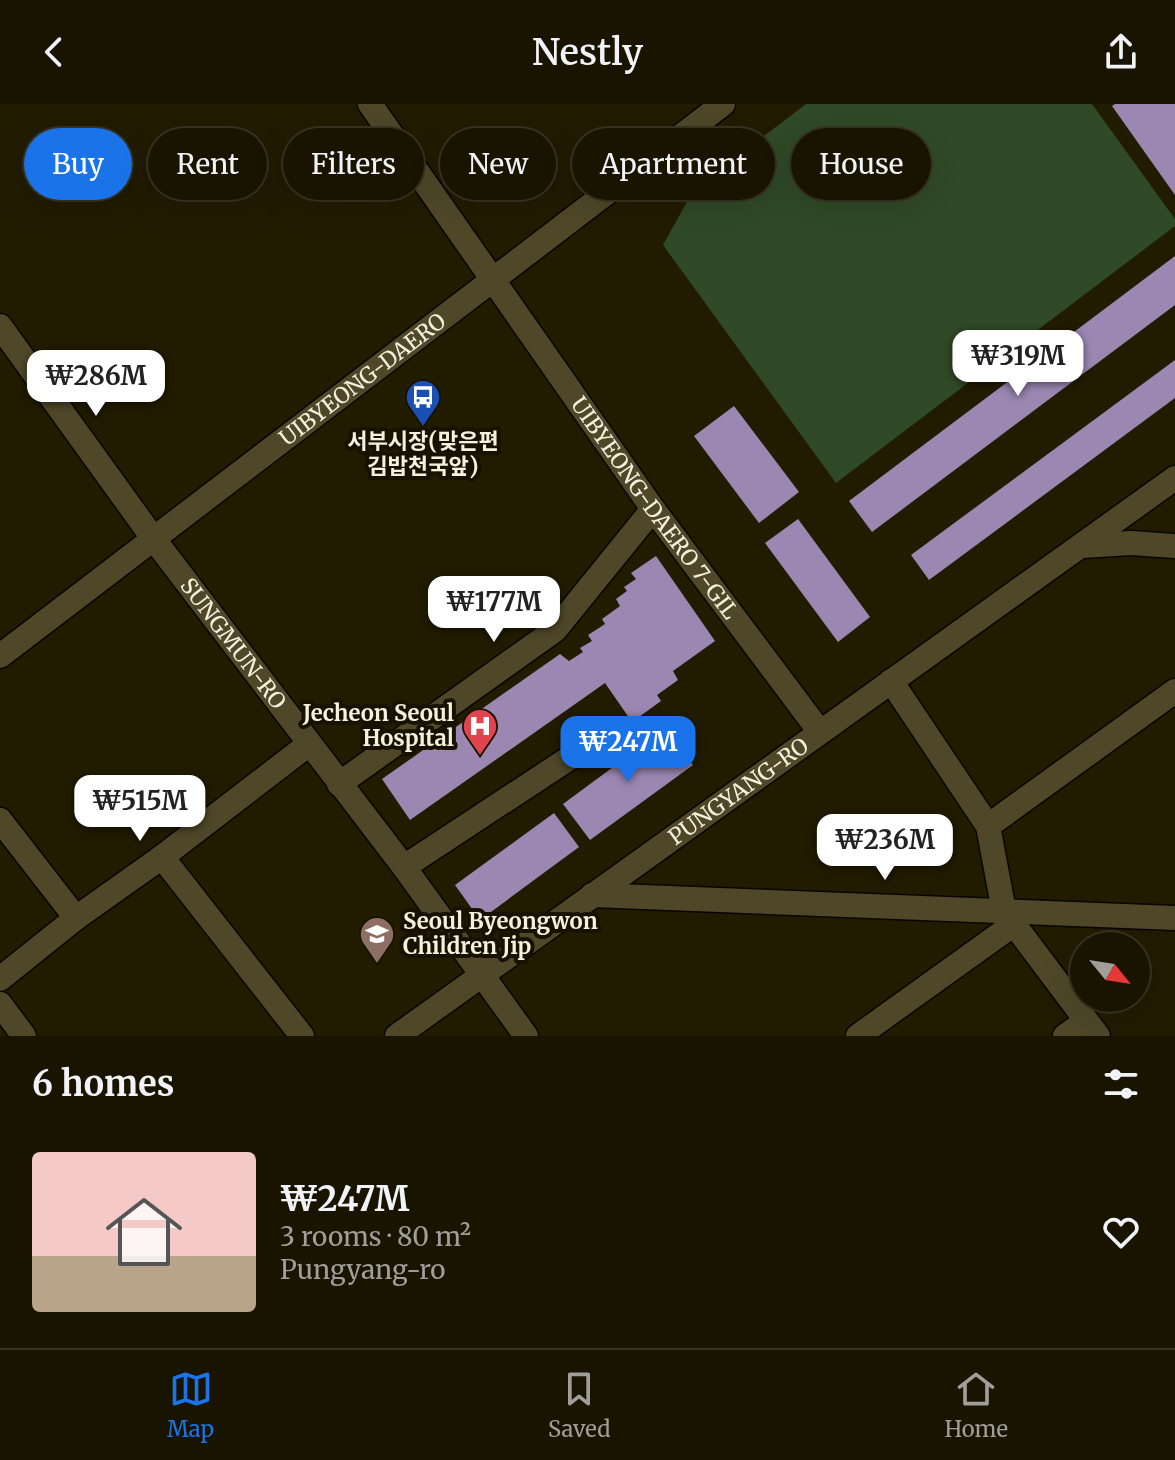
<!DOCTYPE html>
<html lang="en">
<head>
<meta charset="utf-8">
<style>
  body { margin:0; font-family:Merriweather,"Noto Sans KR",serif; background:#26210f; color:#f1f3f6; height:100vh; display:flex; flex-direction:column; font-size:30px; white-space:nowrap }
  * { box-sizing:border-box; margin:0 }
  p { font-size:26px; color:#9f9e99 }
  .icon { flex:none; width:44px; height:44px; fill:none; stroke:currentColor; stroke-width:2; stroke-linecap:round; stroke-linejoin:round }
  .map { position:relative; height:932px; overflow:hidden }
  .details { display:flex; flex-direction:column; background:#191400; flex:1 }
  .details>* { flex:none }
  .banner { position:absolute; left:24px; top:24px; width:1128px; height:72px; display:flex; gap:16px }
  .needle { width:52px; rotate:120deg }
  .buttons { position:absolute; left:1070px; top:828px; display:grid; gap:16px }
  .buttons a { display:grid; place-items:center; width:80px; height:80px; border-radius:50%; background:#191400; box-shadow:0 8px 32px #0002,0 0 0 2px #373322; font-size:40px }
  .price { position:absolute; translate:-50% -68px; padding:0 18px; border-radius:16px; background:#fff; color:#222; font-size:26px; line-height:52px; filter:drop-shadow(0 2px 4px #0008) }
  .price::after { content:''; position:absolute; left:50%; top:48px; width:24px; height:18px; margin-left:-12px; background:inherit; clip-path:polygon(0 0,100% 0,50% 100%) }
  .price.active { background:#1a73e8; color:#fff }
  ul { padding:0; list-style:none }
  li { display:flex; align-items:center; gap:24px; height:200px; padding:0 32px }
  li span { display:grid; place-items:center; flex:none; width:224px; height:160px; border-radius:8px; color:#555 }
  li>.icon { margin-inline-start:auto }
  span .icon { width:96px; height:96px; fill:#fffc; stroke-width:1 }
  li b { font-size:34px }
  h2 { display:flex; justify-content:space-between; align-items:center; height:96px; padding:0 32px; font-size:34px }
  .chip { padding:0 28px; border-radius:36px; background:#191400; box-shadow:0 8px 32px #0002,0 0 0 2px #373322; font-size:28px; line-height:72px }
  .chip.active { background:#1a73e8; color:#fff }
  header { display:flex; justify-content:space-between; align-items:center; height:104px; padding:0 32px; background:#191400; font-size:36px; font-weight:600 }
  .dock { display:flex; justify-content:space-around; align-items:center; height:112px; border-top:2px solid #373322; background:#191400; font-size:22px; color:#9f9e99 }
  .dock a { display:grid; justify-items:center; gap:4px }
  .dock .active { color:#1a73e8 }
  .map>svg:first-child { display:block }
</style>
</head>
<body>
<header><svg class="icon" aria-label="back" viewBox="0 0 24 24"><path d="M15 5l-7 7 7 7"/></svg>Nestly<svg class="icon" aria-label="share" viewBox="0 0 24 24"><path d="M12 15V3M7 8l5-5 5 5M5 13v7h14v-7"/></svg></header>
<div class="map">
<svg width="1175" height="932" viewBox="0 0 1175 932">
  <rect width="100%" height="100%" fill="#211b00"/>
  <!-- green -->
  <polygon fill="#304926" points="806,0 1092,0 1175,115 1175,122 836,379 663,141 694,85"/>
  <!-- building -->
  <g fill="#9c87b3">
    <polygon points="1115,0 1175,0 1175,91 1112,2"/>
    <polygon points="1175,152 1175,201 872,428 849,397"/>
    <polygon points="1175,256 1175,294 929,476 911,451"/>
    <polygon points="734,302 799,388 759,419 694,332"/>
    <polygon points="798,415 870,513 838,538 765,439"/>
    <polygon points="656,452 715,537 673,567 678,576 657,591 661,597 632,618 605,579 410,716 382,675 560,550 569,557 583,548 580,544 592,537 588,531 605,520 602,515 620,502 616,495 627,487 624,483 636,475 631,469"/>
    <polygon points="666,624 693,661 590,736 563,700"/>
    <polygon points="554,709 579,743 480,816 455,781"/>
  </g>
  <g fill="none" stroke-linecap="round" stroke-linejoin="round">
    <!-- minor casing -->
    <g stroke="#0b0500" stroke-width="27">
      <g id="minor">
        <path id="s1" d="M370,0L653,405L820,628"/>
        <path id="s2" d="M0,222L153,434L404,763L526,932"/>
        <polyline points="1082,442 1131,439 1175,442"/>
        <path id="s3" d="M0,552L723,0"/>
        <polyline points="891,577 988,722 1004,807 1098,932"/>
        <polyline points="339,680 555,526 653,405"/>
        <polyline points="0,716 76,814"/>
        <polyline points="988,722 1175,587"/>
        <polyline points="162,753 302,932"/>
        <polyline points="404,763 606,630"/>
        <polyline points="592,791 1175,814"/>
        <polyline points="0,875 76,814 162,753 309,640"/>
        <polyline points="0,900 24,932"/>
        <path id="s4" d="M397,932L1175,374"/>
        <polyline points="858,932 1014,820"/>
        <polyline points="1065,932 1086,917"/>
      </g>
    </g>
    <!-- minor -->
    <use href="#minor" stroke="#4f4728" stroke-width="24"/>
  </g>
  <!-- icons -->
  <defs>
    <g id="bus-pin" transform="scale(1.8)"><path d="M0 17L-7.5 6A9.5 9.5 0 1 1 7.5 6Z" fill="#1a4fb4" stroke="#171200"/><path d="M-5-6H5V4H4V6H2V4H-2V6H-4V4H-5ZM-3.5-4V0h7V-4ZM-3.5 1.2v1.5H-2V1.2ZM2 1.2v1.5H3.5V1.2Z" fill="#fff"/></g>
    <g id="hospital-pin" transform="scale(1.8)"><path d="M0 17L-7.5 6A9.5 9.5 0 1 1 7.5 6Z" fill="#e0444e" stroke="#171200"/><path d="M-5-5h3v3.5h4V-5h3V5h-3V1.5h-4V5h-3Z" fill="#fff"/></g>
    <g id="school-pin" transform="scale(1.8)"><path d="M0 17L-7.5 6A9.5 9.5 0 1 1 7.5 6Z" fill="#8d6e63" stroke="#171200"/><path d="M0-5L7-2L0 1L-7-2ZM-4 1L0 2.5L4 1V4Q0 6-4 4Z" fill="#fff"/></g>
  </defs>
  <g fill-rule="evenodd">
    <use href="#bus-pin" x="423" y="293"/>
    <use href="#hospital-pin" x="480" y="622"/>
    <use href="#school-pin" x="377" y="830"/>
  </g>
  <g text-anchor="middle" stroke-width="8" stroke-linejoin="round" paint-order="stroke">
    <!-- street labels -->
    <g font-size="22" fill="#f5f1df" stroke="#171200">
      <text dy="8" stroke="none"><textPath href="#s3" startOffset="456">UIBYEONG-DAERO</textPath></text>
      <text dy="8" stroke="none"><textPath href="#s1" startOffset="494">UIBYEONG-DAERO 7-GIL</textPath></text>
      <text dy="8" stroke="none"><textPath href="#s2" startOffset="394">SUNGMUN-RO</textPath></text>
      <text dy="8" stroke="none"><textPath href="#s4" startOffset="420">PUNGYANG-RO</textPath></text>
    </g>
    <!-- poi labels -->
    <g font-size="22" font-weight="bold" fill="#f5f1df" stroke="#171200">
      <text x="423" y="345">서부시장(맞은편<tspan x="423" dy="25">김밥천국앞)</tspan></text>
      <text x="454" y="617" text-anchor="end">Jecheon Seoul<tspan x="454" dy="25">Hospital</tspan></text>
      <text x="403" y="825" text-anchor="start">Seoul Byeongwon<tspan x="403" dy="25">Children Jip</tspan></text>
    </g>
  </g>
</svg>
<div class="buttons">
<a><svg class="needle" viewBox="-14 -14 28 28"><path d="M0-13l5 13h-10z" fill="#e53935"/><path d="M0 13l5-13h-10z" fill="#9f9e99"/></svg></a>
</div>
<b class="price" style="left:1018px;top:294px">₩319M</b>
<b class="price" style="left:96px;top:314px">₩286M</b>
<b class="price" style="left:494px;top:540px">₩177M</b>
<b class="price active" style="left:628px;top:680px">₩247M</b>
<b class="price" style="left:140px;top:739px">₩515M</b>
<b class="price" style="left:885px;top:778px">₩236M</b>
<div class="banner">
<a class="chip active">Buy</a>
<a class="chip">Rent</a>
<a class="chip">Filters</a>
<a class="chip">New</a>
<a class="chip">Apartment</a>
<a class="chip">House</a>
</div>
</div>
<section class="details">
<h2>6 homes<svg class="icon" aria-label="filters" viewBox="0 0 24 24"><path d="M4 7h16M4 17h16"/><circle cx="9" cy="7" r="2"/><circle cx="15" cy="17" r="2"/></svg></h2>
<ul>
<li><span style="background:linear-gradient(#f6c9c9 65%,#b9a48a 0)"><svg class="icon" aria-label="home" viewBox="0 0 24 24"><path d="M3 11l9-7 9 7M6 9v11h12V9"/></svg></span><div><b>₩247M</b><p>3 rooms · 80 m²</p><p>Pungyang-ro</p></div><svg class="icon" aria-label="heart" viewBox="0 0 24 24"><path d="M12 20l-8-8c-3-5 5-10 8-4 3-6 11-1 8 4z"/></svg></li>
</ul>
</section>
<nav class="dock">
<a class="active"><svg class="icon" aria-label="map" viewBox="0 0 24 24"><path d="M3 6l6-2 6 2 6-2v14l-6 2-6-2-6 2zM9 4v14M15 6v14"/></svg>Map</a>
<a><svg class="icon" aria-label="saved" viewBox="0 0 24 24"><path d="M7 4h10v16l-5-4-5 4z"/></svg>Saved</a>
<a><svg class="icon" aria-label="home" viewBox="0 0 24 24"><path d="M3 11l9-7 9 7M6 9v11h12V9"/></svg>Home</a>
</nav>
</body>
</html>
